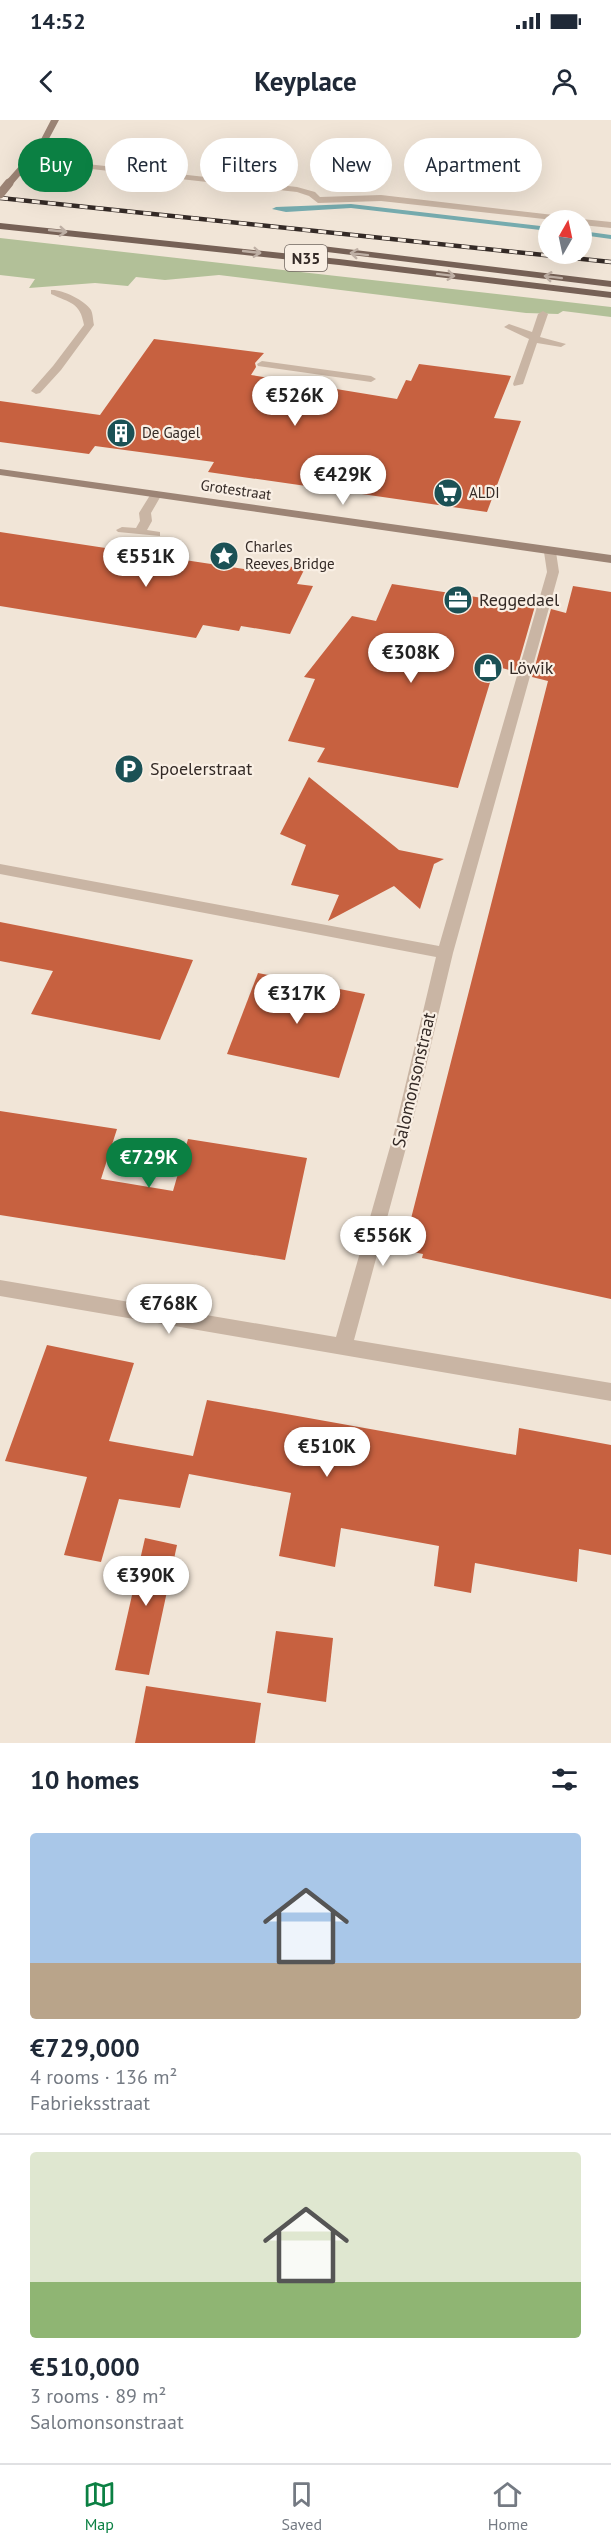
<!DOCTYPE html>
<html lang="en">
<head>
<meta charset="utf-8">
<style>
  body { margin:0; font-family:"PT Sans",sans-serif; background:#f2f2f3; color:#1f2937; height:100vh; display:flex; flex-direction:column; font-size:22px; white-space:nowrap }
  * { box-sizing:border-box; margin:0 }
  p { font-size:20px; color:#747a83 }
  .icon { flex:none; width:33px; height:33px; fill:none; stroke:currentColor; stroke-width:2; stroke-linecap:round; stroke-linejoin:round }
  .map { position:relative; height:1623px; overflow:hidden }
  .side { display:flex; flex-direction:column; background:#fff; flex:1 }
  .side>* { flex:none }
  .hud { position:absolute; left:18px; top:18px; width:576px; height:54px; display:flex; gap:12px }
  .needle { width:39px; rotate:9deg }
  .fabs { position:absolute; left:538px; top:90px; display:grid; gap:12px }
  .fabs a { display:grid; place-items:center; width:54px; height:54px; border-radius:50%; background:#fff; box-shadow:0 6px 24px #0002; font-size:30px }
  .price { position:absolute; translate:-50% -51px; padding:0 14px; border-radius:21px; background:#fff; color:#222; font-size:20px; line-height:39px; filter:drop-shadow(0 2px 3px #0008) }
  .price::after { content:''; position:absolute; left:50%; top:36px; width:18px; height:14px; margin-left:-9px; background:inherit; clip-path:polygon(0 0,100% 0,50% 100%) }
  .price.on { background:#0b8043; color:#fff }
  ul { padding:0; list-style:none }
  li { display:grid; align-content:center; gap:12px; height:318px; padding:0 30px }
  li+li { border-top:2px solid #e0e1e3 }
  li span { display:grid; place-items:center; height:186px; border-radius:6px; color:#555 }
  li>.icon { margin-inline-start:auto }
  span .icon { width:108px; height:108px; fill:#fffc; stroke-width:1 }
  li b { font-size:26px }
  h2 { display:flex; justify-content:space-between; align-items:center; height:72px; padding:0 30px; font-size:26px }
  .tag { padding:0 21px; border-radius:27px; background:#fff; box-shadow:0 6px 24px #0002; font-size:21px; line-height:54px }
  .tag.on { background:#0b8043; color:#fff }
  .status { display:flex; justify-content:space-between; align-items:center; height:42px; padding:0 30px; background:#fff; direction:ltr }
  .status svg { height:16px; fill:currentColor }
  header { display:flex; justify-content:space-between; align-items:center; height:78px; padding:0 30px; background:#fff; font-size:27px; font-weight:700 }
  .menu { display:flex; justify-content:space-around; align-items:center; height:84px; border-top:2px solid #e0e1e3; background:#fff; font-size:16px; color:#747a83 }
  .menu a { display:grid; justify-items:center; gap:3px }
  .menu .on { color:#0b8043 }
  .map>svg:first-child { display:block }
</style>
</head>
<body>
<div class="status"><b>14:52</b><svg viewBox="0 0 49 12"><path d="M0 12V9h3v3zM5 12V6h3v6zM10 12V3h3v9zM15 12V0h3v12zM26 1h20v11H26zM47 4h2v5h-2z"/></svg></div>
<header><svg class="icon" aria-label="back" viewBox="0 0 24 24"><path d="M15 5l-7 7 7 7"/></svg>Keyplace<svg class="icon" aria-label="person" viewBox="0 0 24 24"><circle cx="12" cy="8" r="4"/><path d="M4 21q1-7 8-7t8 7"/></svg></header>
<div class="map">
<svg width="611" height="1623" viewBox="0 0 611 1623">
  <rect width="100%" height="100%" fill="#f1e5d7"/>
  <!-- green -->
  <polygon fill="#b2c098" points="0,118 611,187 611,197 563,191 558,194 526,193 219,155 165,160 136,157 128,166 95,163 29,168 35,159 0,155"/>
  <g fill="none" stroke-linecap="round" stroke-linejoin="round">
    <!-- stream -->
    <g fill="#76abae" fill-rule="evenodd">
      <polygon points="351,84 549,107 549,111 351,88 286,92 272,89 276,87"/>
      <polygon points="582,111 611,115 611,119 582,115"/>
    </g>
  </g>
  <!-- building -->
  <g fill="#c76140">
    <polygon points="154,219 264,233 255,243 256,247 251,255 397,279 406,260 411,261 419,244 511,256 494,298 521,301 487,392 208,352 214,342 95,326 89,334 0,322 0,281 100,295"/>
    <polygon points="0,412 244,449 248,441 288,446 304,450 297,464 313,466 290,514 241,506 239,511 203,505 196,518 0,486"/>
    <polygon points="392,464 535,486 516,552 495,546 458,668 317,642 325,628 288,621 315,559 304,557 352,496 376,501"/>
    <polygon points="573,466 611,472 611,1179 422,1138 423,1134 403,1130 548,561 532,557 551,489 566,493"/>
    <polygon points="309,657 399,730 444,739 434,744 420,789 394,766 328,801 339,775 291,765 306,725 280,714"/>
    <polygon points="0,802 193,840 160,920 31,894 53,851 0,841"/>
    <polygon points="258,853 365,874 339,958 227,934"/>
    <polygon points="0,991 117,1009 101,1059 173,1071 188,1019 307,1038 285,1140 0,1095"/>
    <polygon points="47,1225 134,1243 109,1321 193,1336 207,1280 516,1335 519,1308 611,1325 611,1435 579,1429 577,1462 475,1443 471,1473 434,1466 439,1426 341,1408 335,1447 279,1436 291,1373 189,1354 180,1388 119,1379 101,1442 64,1435 87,1357 5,1341"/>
    <polygon points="145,1418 177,1425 149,1555 115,1550"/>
    <polygon points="276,1511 333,1518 326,1582 267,1573"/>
    <polygon points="146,1566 261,1583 255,1623 135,1623"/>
  </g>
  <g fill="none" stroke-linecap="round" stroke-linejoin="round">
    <!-- lane -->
    <g fill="#c9b5a4" fill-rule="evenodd">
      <path d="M51,170C61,169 85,180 91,190C93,194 93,201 94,205L61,250L40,273L36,274L31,271L53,246L84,205C80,182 70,183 51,174Z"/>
      <polygon points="543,191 548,194 540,217 566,224 561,227 537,223 523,264 514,266 513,264 529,219 504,207 509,204 532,212 538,194"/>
      <polygon points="262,241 371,256 376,259 371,262 258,246 257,244"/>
      <polygon points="156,371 162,374 151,393 152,401 147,410 160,412 160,416 118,412 116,410 122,407 136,408 140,401 139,393 152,372"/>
    </g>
    <!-- street -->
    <g fill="#c9b5a4" fill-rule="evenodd">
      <polygon points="32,38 297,67 315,72 320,77 381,75 571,97 575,100 553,100 381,81 318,83 309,76 297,72 29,42 28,40"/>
      <polygon points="582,99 611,102 611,108 582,105 582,100 579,100"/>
      <polygon points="550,429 556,432 559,452 453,833 410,1013 354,1220 611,1263 611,1281 0,1176 0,1160 336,1217 394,1013 436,837 0,754 0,744 439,826 547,452 544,432"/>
    </g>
    <!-- secondary -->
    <g fill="#9c8475" fill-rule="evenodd">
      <polygon points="51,0 59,0 44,28 12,65 6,65 6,61 38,25"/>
      <polygon points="0,349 611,435 611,443 0,355"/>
    </g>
    <!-- primary -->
    <g fill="#766156" fill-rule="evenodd">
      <polygon points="0,103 339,139 611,172 611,178 339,145 0,109"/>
      <polygon points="322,126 611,161 611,167 319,131 318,129"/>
    </g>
    <!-- rail casing -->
    <g stroke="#342a26" stroke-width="4.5">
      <polyline id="rail" points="0,78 611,142"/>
    </g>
    <!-- rail -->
    <use href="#rail" stroke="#f9efe4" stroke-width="3" stroke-dasharray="8" stroke-linecap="butt"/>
    <!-- secondary-bridge -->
    <polyline stroke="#9c8475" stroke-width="9" points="0,74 9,63"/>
  </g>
  <!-- one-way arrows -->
  <defs><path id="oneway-shaft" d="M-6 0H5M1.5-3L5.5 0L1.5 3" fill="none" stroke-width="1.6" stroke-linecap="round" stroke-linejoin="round" transform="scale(1.5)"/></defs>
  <g stroke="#beafa4">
    <use href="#oneway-shaft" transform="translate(58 111) rotate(6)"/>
    <use href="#oneway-shaft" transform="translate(252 132) rotate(6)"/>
    <use href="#oneway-shaft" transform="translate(359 134) rotate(-173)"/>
    <use href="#oneway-shaft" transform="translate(446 155) rotate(7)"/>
    <use href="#oneway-shaft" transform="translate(553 157) rotate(-173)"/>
  </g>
  <!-- icons -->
  <defs>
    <g id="building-disc" transform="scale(1.5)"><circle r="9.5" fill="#1b5155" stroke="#f9efe4"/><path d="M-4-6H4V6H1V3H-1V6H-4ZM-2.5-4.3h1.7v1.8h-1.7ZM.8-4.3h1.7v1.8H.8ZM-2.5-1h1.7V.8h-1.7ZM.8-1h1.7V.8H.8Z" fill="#fff"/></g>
    <g id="supermarket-disc" transform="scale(1.5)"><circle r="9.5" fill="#1b5155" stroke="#f9efe4"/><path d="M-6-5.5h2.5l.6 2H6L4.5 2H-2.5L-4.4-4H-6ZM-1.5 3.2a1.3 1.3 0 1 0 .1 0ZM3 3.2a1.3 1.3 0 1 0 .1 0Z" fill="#fff"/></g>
    <g id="sight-disc" transform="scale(1.5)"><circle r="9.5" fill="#1b5155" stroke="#f9efe4"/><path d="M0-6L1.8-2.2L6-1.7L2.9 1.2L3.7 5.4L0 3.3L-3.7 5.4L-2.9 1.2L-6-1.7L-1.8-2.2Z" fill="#fff"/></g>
    <g id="office-disc" transform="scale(1.5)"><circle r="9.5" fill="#1b5155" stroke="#f9efe4"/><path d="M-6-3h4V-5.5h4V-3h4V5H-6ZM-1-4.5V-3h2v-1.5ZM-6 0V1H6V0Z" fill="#fff"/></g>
    <g id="shop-disc" transform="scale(1.5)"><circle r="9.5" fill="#1b5155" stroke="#f9efe4"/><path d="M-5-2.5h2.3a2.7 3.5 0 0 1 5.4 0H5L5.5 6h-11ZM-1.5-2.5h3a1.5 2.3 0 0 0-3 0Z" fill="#fff"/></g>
    <g id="parking-disc" transform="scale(1.5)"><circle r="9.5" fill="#1b5155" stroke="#f9efe4"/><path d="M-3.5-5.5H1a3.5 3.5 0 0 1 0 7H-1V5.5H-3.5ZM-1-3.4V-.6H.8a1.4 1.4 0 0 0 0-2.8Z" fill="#fff"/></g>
  </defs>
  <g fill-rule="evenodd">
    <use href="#building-disc" x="121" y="313"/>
    <use href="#supermarket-disc" x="448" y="373"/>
    <use href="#sight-disc" x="224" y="436"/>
    <use href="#office-disc" x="458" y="480"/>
    <use href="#shop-disc" x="488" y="548"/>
    <use href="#parking-disc" x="129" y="649"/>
  </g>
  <g text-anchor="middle" stroke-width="4.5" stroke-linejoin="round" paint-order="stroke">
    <!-- far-poi labels -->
    <g font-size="15" fill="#342a26" stroke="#f9efe4" text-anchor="start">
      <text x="142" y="318">De Gagel</text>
      <text x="469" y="378">ALDI</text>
      <text x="245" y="432">Charles<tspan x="245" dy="17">Reeves Bridge</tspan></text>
    </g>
    <!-- far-street labels -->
    <g font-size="15" fill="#342a26" stroke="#f9efe4">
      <text transform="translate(236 370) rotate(8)" y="5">Grotestraat</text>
    </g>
    <!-- shield labels -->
    <rect fill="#f9efe4" stroke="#6f655f" stroke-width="1.5" x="285" y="125" width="42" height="26" rx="4.5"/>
    <g font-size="16" font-weight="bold" fill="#342a26">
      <text x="306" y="144">N35</text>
    </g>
    <!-- poi labels -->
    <g font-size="18" fill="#342a26" stroke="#f9efe4" text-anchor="start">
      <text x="479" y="486">Reggedael</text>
      <text x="509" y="554">Löwik</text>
      <text x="150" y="655">Spoelerstraat</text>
    </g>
    <!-- street labels -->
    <g font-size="18" fill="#342a26" stroke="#f9efe4">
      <text transform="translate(414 960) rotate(-77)" y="6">Salomonsonstraat</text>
    </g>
  </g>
</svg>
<div class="fabs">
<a><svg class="needle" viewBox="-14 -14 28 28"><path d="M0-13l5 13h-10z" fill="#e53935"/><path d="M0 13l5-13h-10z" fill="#747a83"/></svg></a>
</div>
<b class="price" style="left:295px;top:307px">€526K</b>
<b class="price" style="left:343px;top:386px">€429K</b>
<b class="price" style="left:146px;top:468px">€551K</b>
<b class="price" style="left:411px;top:564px">€308K</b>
<b class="price" style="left:297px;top:905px">€317K</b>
<b class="price on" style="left:149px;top:1069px">€729K</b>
<b class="price" style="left:383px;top:1147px">€556K</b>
<b class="price" style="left:169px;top:1215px">€768K</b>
<b class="price" style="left:327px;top:1358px">€510K</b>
<b class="price" style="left:146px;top:1487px">€390K</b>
<div class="hud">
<a class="tag on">Buy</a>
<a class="tag">Rent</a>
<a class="tag">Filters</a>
<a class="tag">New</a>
<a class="tag">Apartment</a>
</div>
</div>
<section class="side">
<h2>10 homes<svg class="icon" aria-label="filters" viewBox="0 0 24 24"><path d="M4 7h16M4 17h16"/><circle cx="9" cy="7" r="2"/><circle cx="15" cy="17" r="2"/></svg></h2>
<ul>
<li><span style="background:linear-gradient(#a9c7e8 70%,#b9a48a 0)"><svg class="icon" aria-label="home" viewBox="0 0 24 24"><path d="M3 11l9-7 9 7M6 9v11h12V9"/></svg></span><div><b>€729,000</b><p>4 rooms · 136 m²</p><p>Fabrieksstraat</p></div></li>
<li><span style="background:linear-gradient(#dfe7d0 70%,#8fb573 0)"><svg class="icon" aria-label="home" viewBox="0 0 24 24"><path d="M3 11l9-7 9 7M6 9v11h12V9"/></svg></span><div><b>€510,000</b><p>3 rooms · 89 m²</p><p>Salomonsonstraat</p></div></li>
</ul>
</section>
<nav class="menu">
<a class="on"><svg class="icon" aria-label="map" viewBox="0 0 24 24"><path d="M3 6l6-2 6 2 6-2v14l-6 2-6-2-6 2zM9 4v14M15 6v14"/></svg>Map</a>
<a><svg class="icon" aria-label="saved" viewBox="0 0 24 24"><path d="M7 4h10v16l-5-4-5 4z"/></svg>Saved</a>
<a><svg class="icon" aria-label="home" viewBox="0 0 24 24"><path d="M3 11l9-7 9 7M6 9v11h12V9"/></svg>Home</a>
</nav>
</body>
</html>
